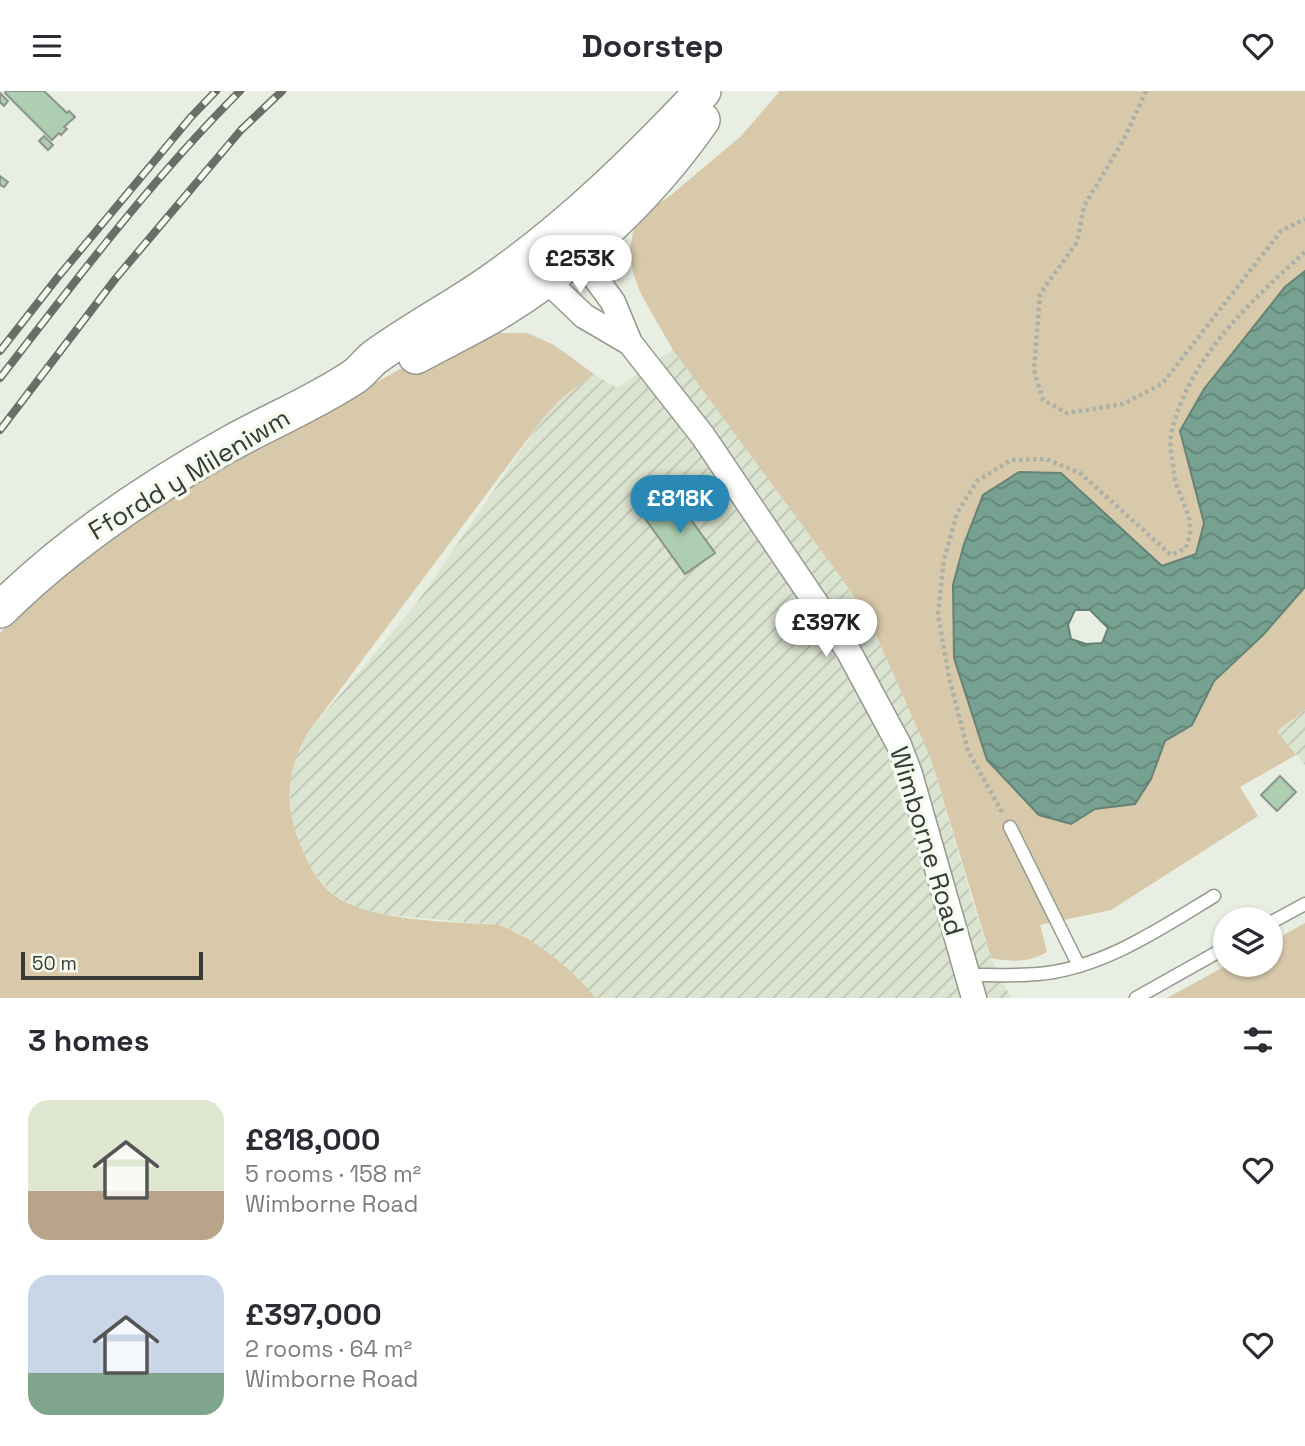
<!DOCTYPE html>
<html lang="en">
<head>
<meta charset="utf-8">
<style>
  body { margin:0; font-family:"Space Grotesk",sans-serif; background:#f7f7f7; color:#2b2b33; height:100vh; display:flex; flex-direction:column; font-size:26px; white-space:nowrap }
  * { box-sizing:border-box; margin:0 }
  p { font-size:23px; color:#7c7c81 }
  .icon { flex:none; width:38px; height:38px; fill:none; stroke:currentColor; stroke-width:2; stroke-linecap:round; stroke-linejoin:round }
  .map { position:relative; height:907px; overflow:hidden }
  .side { display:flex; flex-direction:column; background:#fff; flex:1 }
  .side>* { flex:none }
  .buttons { position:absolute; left:1213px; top:816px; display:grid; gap:14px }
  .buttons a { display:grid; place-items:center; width:70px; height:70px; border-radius:50%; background:#fff; box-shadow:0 2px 5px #0004; font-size:35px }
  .scale { position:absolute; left:21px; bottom:18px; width:182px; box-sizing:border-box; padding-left:7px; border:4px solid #383a36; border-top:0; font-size:19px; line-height:24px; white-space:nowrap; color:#383a36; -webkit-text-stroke:5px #f6fbef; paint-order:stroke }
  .price { position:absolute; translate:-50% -60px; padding:0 16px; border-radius:24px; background:#fff; color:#222; font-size:23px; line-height:46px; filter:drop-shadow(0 2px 4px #0008) }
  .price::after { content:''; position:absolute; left:50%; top:42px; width:21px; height:16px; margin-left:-10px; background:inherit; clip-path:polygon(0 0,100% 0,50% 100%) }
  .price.selected { background:#2989b4; color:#fff }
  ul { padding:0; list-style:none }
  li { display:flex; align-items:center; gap:21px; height:175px; padding:0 28px }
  li span { display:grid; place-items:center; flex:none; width:196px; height:140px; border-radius:21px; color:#555 }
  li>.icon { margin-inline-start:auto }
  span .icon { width:84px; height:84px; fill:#fffc; stroke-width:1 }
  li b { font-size:30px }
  h2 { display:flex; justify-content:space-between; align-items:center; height:84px; padding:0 28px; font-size:30px }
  header { display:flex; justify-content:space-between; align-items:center; height:91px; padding:0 28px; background:#fff; font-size:32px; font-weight:700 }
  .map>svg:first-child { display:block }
</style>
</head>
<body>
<header><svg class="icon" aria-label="menu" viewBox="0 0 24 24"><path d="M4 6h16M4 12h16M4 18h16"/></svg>Doorstep<svg class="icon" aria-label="heart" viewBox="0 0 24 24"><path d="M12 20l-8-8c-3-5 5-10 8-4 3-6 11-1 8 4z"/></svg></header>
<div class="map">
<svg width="1305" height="907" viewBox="0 0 1305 907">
  <defs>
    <pattern id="industrial-furrows" width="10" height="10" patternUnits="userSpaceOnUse" patternTransform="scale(1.75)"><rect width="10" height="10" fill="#dbe3d1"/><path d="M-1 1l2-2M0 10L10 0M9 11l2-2" fill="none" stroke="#bdc4b4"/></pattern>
    <pattern id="water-waves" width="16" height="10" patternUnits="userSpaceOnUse" patternTransform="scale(1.75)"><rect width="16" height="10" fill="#77a292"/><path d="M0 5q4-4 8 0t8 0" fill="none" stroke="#638578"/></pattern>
  </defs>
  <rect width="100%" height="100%" fill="#e8eee2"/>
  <!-- industrial -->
  <g fill="url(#industrial-furrows)">
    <polygon points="673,259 850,499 876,544 931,668 975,819 991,867 1011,907 596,907 562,873 516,840 499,834 378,823 350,814 329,800 316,785 303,762 292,729 289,693 294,666 307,643 416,513 544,326 562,307 594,283 617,297"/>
    <polygon points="1305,619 1305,674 1277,640"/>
  </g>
  <!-- green -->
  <g fill="#d8c9aa">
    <path d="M780,0H1305V180L1285,196L1180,340L1204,433L1196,463L1162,475L1061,382L1071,733L1095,718L1135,713L1151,688L1165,650L1192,634L1214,590L1263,544L1305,496V619L1277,640L1296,664L1240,696L1258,725L1111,819L1040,834L1047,861C1027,872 1013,871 991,867L931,668L876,544L850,499L673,259L641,203L633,182L630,159L633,140L643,124L671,104L741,45Z"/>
    <path d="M497,242H527L554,254L594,283L562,307L544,326L307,643C288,678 284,706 297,745C304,764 313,786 329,800C363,832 453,830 499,834C537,848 570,877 596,907H0V542L32,507L136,427L425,264L460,250Z"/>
    <polygon points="1305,832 1305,907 1167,907 1229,873 1270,873 1271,851"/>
  </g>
  <!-- water -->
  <path fill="url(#water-waves)" stroke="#648376" stroke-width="2" fill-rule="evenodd" d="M1305,180V496L1263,544L1214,590L1192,634L1165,650L1151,688L1135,713L1095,718L1071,733L1039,724L987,669L954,567L953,494L964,453L983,404L1019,381L1061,382L1162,475L1196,463L1204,432L1180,340L1204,298L1285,196ZM1075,519H1090L1108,537L1102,552L1086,553L1071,548L1068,534Z"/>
  <!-- building -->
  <g fill="#aeceb1" stroke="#8b958c" stroke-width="2">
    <polygon points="6,0 44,0 67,22 69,20 75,26 64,36 67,38 61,44 59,42 52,49 5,2"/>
    <polygon points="0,2 8,10 4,15 0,11"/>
    <polygon points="44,45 53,54 48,59 39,50"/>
    <polygon points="0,85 8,91 4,96 0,94"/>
    <polygon points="674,405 715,462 685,483 644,426"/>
    <polygon points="1280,685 1296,701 1277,720 1261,704"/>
  </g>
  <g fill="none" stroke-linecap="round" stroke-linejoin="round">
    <!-- lane casing -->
    <g stroke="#959a8f" stroke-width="15">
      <g id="lane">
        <polyline points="1010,736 1079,875"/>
        <polyline points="1270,832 1305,813"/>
        <path d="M968,884C991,884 1015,885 1038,883C1101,878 1162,837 1214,805"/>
        <polyline points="1136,907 1225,857"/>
      </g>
    </g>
    <!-- street casing -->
    <g stroke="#959a8f" stroke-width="27">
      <g id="street">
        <polyline points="569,151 613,211 630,252 703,345 849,561 899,654 910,683 974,907"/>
        <polyline points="535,178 584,225 630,252"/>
      </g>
    </g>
    <!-- secondary casing -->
    <g stroke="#959a8f" stroke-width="38">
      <g id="secondary">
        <path d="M416,265C443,250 471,237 496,222C576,174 649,105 702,29"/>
        <path d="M0,519C68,452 148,398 231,352C271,330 314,312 352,287C361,282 367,272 375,266C412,239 454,217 491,191C570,136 637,70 703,0"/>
      </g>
    </g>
    <!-- path -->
    <g stroke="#acb1a7" stroke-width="4.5" stroke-dasharray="3.5 3.5" stroke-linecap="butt">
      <polyline points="1146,0 1123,50 1084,115 1077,151 1040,203 1034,279 1043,309 1067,322 1123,313 1162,293 1281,140 1305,128"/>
      <path d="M1002,721L968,660L949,586L938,523L944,469L957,422L977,390L1011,369L1046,368L1080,382L1171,464L1185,458C1200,428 1178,411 1174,382C1173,370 1169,356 1171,344C1187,268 1250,211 1305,161"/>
    </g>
    <!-- lane -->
    <use href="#lane" stroke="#fff" stroke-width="12"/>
    <!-- street -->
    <use href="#street" stroke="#fff" stroke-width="24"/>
    <!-- secondary -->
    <use href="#secondary" stroke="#fff" stroke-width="35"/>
    <!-- rail casing -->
    <g stroke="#6b6e68" stroke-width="8">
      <g id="rail">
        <polyline points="0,260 58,186 191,26 216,0"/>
        <path d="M0,287C76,189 152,88 240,0"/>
        <polyline points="0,339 116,187 241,39 282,0"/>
      </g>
    </g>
    <!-- rail -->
    <use href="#rail" stroke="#f6fbef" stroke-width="5" stroke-dasharray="16" stroke-linecap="butt"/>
  </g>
  <g text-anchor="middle" stroke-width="7" stroke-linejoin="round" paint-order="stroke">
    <!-- street labels -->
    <g font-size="26" fill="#383a36" stroke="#f6fbef">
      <text transform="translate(189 383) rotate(-31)" y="9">Ffordd y Mileniwm</text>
      <text transform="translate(927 750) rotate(73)" y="9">Wimborne Road</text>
    </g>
  </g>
</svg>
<div class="buttons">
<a><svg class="icon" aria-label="layers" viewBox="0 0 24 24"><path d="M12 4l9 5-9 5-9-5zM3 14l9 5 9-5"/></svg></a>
</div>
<div class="scale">50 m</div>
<b class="price" style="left:580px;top:204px">£253K</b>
<b class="price selected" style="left:680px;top:444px">£818K</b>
<b class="price" style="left:826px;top:568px">£397K</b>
</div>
<section class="side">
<h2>3 homes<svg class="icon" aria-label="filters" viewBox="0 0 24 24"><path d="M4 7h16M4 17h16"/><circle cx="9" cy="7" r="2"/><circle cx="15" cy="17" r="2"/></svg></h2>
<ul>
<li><span style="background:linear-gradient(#dfe7d0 65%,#b9a48a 0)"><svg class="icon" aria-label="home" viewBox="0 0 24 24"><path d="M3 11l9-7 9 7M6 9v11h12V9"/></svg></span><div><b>£818,000</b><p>5 rooms · 158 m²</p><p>Wimborne Road</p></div><svg class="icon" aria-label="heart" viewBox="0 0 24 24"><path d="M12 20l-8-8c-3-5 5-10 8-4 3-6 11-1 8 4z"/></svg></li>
<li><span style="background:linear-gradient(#c9d6e8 70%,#7fa58c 0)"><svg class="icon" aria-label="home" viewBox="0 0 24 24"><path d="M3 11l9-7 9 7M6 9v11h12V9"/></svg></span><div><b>£397,000</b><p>2 rooms · 64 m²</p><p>Wimborne Road</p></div><svg class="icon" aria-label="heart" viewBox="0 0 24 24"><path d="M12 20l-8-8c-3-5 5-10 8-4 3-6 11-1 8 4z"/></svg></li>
</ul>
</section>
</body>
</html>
